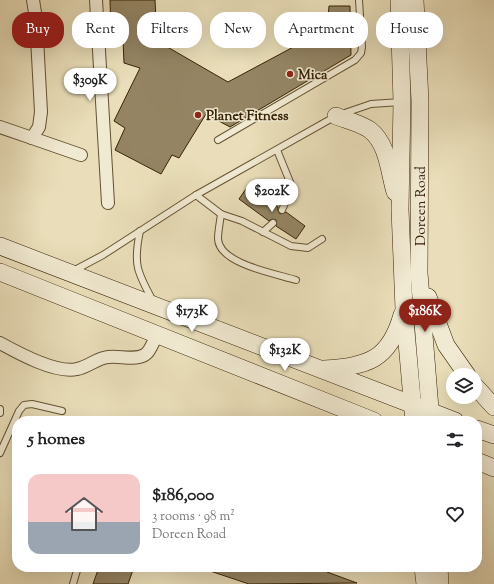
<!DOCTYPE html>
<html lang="en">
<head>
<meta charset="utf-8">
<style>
  body { margin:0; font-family:"Sorts Mill Goudy",serif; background:#f6f6f6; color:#202124; height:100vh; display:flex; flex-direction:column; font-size:15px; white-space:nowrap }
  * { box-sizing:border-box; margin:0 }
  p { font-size:13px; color:#757577 }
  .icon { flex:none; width:22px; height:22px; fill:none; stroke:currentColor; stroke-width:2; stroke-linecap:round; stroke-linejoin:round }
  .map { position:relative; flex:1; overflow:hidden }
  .drawer { position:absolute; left:12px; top:416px; width:470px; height:156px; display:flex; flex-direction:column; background:#fff; border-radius:16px; box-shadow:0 4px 16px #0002 }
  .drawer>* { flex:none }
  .banner { position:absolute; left:12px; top:12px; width:470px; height:36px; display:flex; gap:8px }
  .fabs { position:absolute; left:446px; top:368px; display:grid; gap:8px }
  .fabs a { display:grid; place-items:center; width:36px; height:36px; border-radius:50%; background:#fff; box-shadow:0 4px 16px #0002; font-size:20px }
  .price { position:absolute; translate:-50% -34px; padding:0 9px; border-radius:14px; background:#fff; color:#222; font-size:13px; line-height:26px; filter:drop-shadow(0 1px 2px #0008) }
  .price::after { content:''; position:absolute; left:50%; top:24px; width:12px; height:9px; margin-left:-6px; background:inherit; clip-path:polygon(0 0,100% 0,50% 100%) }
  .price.on { background:#8f2418; color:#fff }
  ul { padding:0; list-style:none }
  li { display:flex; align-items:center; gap:12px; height:100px; padding:0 16px }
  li+li { border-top:1px solid #e0e0e0 }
  li span { display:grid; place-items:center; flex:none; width:112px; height:80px; border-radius:12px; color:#555 }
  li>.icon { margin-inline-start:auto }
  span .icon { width:48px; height:48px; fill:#fffc; stroke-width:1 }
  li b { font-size:17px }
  h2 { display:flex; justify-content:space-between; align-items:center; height:48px; padding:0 16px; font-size:17px }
  .tag { padding:0 14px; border-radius:16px; background:#fff; box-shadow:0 4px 16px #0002; font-size:14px; line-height:36px }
  .tag.on { background:#8f2418; color:#fff }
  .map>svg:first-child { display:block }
</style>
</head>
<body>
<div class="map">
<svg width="494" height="584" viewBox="0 0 494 584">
  <rect width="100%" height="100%" fill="#e9deb9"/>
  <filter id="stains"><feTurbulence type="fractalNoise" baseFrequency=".005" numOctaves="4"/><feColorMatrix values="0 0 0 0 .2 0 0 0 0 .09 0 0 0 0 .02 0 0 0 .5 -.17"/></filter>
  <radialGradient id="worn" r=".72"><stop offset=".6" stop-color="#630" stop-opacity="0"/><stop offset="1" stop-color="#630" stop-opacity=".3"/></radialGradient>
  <!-- building -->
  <g fill="#948463" stroke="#382306">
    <polygon points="110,0 155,0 157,41 228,82 327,29 329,6 350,6 351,55 230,127 206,114 179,158 172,155 161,174 115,150 125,128 114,121 140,68 124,63 123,40 111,37"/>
    <polygon points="248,186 278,207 278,211 280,214 286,212 305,226 296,239 276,226 276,220 272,219 269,221 239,199"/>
    <polygon points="99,567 134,567 128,584 93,584"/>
    <polygon points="205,567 329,567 327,572 357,583 249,584 204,569"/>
  </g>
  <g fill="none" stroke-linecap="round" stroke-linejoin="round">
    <!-- lane casing -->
    <g stroke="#645233" stroke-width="8">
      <g id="lane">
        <polyline points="218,140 355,60 361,53 362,47 359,0"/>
        <polyline points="277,150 292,187 282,210"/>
        <polyline points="196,195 221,214 242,221 291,246 308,248 322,239"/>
        <path d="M221,214C220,222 218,231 218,239C219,264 277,274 296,280"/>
        <path d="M140,231C133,264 137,272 153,301"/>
        <polyline points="263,232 273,223"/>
        <polyline points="73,271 103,255 196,195 336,116 371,104 401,102"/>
        <polyline points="0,409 0,413"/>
        <polyline points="0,453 19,411 24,405 32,404 62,411"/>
        <polyline points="73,584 78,567"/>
      </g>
    </g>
    <!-- street casing -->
    <g stroke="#645233" stroke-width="14">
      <g id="street">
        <polyline points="33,0 36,19 41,112 39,127 32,138 81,155"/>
        <polyline points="96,0 108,203"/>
        <polyline points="0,127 32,138"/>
        <path d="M0,343C18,353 56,374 77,369C88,367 97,358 108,357C119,355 138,362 147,353C151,349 154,340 157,335"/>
      </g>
    </g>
    <!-- secondary casing -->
    <g stroke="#382306" stroke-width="18">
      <g id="secondary">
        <polyline points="399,0 402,102 400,209 404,309 414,421"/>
        <polyline points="415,0 420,101 419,273 431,421"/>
        <path d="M336,116C346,120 360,123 370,130C388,144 389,172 395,192"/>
        <polyline points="0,246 455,421"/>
        <polyline points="0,272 374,421"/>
        <polyline points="428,297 446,345 467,375"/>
        <path d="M324,369C367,366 389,361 402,315"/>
        <polyline points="475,386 494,407"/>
        <polyline points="477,429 494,435"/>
        <polyline points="477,461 494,468"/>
        <polyline points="423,567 425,584"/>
        <polyline points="439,567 440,584"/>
      </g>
    </g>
    <!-- lane -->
    <use href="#lane" stroke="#f1ead2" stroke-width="6"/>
    <!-- street -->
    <use href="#street" stroke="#f1ead2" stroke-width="12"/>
    <!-- secondary -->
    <use href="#secondary" stroke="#f1ead2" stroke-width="17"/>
  </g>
  <!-- markers -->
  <g fill="#8f2418" stroke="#f1ead2" stroke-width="1.5">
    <circle cx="290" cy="74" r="4"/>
    <circle cx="198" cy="115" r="4"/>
  </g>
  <g text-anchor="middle" stroke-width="3" stroke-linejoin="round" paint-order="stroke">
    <!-- poi labels -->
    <g font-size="14" font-weight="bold" fill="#382306" stroke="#f1ead2" text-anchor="start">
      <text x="298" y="79">Mica</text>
      <text x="206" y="120">Planet Fitness</text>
    </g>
    <!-- street labels -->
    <g font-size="14" fill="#382306" stroke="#f1ead2">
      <text transform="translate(420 206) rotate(-90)" y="5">Doreen Road</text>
    </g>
  </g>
  <rect width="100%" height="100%" filter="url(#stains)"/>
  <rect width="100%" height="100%" fill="url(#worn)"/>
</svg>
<div class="fabs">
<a><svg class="icon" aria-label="layers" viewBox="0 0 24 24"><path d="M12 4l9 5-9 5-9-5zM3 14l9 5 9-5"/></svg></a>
</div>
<b class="price" style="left:90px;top:102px">$309K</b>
<b class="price" style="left:272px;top:213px">$202K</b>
<b class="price" style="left:192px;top:333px">$173K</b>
<b class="price on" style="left:425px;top:333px">$186K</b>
<b class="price" style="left:285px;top:372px">$132K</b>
<div class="banner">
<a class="tag on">Buy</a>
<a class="tag">Rent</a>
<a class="tag">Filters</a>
<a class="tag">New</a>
<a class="tag">Apartment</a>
<a class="tag">House</a>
</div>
<section class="drawer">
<h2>5 homes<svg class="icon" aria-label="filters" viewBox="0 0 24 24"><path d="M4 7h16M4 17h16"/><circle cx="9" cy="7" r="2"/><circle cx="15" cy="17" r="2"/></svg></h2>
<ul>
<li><span style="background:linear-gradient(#f6c9c9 60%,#9aa5b1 0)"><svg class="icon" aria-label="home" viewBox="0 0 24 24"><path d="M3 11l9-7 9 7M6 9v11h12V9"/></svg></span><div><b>$186,000</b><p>3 rooms · 98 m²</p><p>Doreen Road</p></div><svg class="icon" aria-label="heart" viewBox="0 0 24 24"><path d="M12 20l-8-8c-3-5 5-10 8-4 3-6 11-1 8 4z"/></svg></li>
</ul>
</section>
</div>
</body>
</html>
